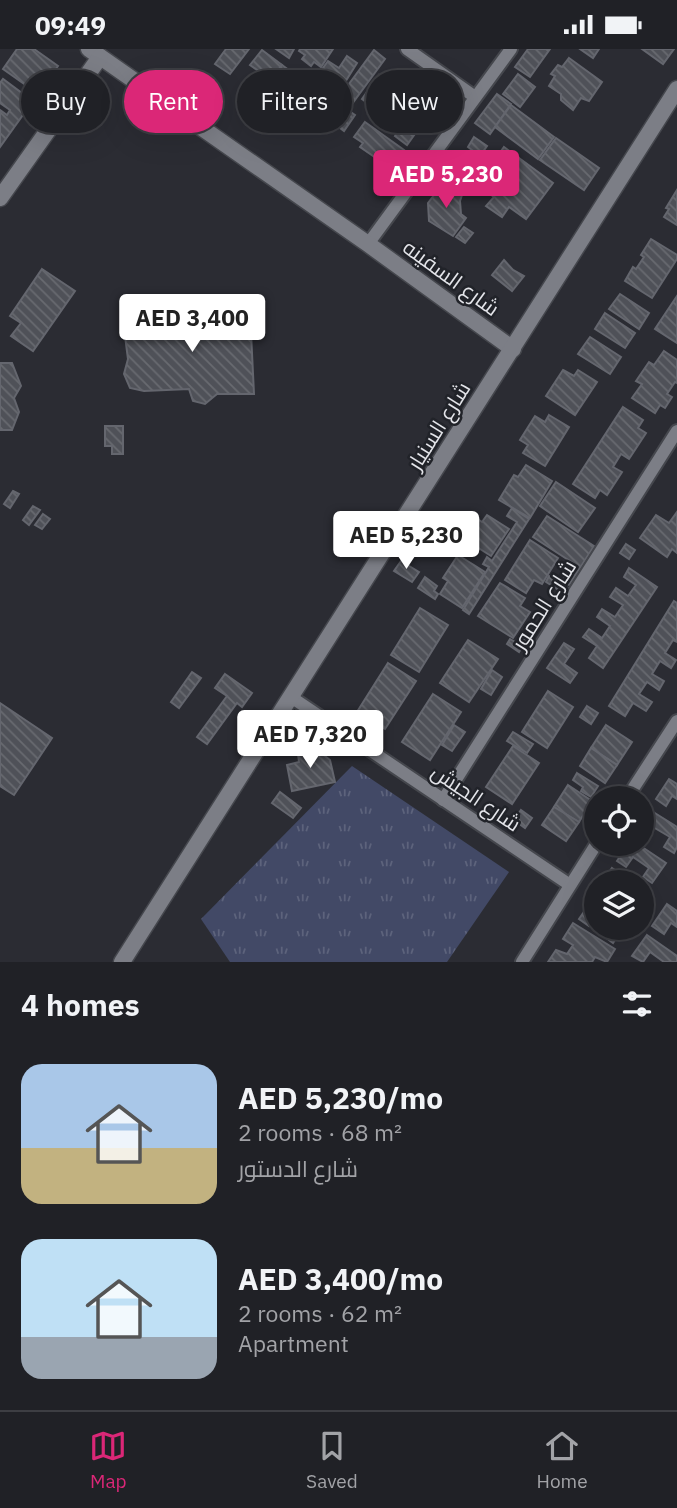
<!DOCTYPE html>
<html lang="en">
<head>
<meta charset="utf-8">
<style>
  body { margin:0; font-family:"IBM Plex Sans",Cairo,sans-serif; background:#2d2e32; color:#f1f3f6; height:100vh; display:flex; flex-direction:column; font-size:26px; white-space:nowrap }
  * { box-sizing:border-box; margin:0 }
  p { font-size:23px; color:#a2a3a7 }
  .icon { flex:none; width:38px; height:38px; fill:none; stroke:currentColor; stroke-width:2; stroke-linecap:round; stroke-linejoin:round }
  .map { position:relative; height:913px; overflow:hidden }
  .drawer { display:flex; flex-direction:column; background:#202126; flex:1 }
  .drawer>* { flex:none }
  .guide { position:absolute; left:21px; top:21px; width:635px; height:63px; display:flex; gap:14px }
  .controls { position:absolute; left:584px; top:737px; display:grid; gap:14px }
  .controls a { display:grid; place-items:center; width:70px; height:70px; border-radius:50%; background:#202126; box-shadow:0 7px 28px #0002,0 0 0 2px #3d3e43; font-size:35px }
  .price { position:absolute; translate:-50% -60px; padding:0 16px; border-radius:7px; background:#fff; color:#222; font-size:23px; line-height:46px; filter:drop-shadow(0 2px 4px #0008) }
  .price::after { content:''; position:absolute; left:50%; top:42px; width:21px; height:16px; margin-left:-10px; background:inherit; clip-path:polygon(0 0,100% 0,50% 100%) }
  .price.current { background:#db2777; color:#fff }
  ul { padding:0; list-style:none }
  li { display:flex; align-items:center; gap:21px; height:175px; padding:0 21px }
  li span { display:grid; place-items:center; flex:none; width:196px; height:140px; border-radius:21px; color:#555 }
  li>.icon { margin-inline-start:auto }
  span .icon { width:84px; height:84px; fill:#fffc; stroke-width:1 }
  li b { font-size:30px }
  h2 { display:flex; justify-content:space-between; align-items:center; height:84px; padding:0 21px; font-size:30px }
  .chip { padding:0 24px; border-radius:32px; background:#202126; box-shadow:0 7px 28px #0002,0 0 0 2px #3d3e43; font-size:24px; line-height:63px }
  .chip.current { background:#db2777; color:#fff }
  .status { display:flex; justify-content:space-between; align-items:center; height:49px; padding:0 35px; background:#202126; direction:ltr }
  .status svg { height:19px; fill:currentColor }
  .tabs { display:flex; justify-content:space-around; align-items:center; height:98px; border-top:2px solid #3d3e43; background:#202126; font-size:19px; color:#a2a3a7 }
  .tabs a { display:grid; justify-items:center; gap:4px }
  .tabs .current { color:#db2777 }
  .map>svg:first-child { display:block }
</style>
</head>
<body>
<div class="status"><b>09:49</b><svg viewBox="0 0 49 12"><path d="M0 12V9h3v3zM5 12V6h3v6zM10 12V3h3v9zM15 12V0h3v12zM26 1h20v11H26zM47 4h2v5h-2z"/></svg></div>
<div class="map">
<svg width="677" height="913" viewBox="0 0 677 913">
  <defs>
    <pattern id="grass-tufts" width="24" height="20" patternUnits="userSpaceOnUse" patternTransform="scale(1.75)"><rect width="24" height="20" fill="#424966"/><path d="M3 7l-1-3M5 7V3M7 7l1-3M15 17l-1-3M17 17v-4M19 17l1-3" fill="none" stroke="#5d637c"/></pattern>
    <pattern id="building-back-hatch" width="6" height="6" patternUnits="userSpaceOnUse" patternTransform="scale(1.75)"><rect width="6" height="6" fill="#4f5158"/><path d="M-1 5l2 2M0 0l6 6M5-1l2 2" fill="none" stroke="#686a70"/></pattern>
  </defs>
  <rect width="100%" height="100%" fill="#2b2c33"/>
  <!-- grass -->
  <polygon fill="url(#grass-tufts)" points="352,717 509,823 447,913 230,913 201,870"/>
  <!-- building -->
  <g fill="url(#building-back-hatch)" stroke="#64666e" stroke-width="2">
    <polygon points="17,0 34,0 58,17 0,98 0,61 7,66 10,61 0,54 0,34 3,30 22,44 27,37 3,20"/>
    <polygon points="226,0 249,0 230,25 215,15"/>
    <polygon points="276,0 294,0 289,9"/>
    <polygon points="300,0 333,0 321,18 314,13 311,17 302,10 305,6 299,2"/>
    <polygon points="528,0 550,0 530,28 515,18"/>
    <polygon points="580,0 599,0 593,9"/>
    <polygon points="642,0 674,0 663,15"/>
    <polygon points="262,1 282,16 269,34 258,26 260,23 250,16"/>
    <polygon points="374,1 385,10 349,59 329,45 335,37 343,43"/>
    <polygon points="347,7 357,14 342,38 320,23 328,12 339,19"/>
    <polygon points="569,9 602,33 589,52 581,49 573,61 561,51 561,45 549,37 555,27 551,25 558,16 562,18"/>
    <polygon points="282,16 301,30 290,46 282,40 280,43 269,34"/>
    <polygon points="518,25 535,38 520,58 503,45"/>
    <polygon points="379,26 393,36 397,31 406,38 403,43 414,51 396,75 362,50"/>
    <polygon points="313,39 329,51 317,68 311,63 308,68 297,60"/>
    <polygon points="497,45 511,55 490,85 475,74"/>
    <polygon points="424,51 432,56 420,73 412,67"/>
    <polygon points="339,55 355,66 344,82 336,76 332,82 324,76"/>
    <polygon points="511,56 554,88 538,110 495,78"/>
    <polygon points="410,66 422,75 407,96 395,87"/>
    <polygon points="365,73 404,101 393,116 384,110 382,113 360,98 363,94 354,88"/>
    <polygon points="474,88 487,97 480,107 468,98"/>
    <polygon points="556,89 599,119 584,141 540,111"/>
    <polygon points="504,98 553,134 526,170 509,158 502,168 486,157 494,148 477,136"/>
    <polygon points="444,133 462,146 460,152 461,165 466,169 453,187 429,172 428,154"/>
    <polygon points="677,141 677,176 664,168 669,160 666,159"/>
    <polygon points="464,178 473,184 465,194 456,188"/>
    <polygon points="651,190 677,206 677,210 652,249 625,232 633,218 636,220 644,208 641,206"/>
    <polygon points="504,211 513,221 524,227 512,242 492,226"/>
    <polygon points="42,220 75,242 33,302 11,287 21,274 10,267"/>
    <polygon points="620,245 649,264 639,280 609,260"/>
    <polygon points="677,247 677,294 655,280"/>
    <polygon points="152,263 250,263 254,345 217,345 205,355 193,352 189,340 144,342 130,339 124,325 128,310 125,287 136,272"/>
    <polygon points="605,264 635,284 625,299 595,280"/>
    <polygon points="590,288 621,308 610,325 578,305"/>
    <polygon points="664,302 677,311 677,334 675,333 667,345 672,348 665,359 660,356 655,364 632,349 642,335 636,332 649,313 654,316"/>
    <polygon points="0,314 12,314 21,337 14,349 19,363 12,381 0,381"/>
    <polygon points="563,321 574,327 578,321 597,333 575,366 546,347"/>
    <polygon points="623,358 643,371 638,379 646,384 629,410 621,405 613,418 622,423 607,446 600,441 595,449 573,435"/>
    <polygon points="549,366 569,378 545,417 523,404 528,396 520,391 535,367 545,373"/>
    <polygon points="105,377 123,377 123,405 112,405 112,397 105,397"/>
    <polygon points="526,416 552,432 530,469 499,451 514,426 518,428"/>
    <polygon points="556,433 595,459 578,483 540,457"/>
    <polygon points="13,442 19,445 10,459 4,455"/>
    <polygon points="33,457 40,461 29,476 23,471"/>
    <polygon points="512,459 529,470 469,565 463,561 489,518 483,515 487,508 492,512 517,473 507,467"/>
    <polygon points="677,463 677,504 672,500 667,508 640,489 656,466 669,474"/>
    <polygon points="43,465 50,470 42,480 35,476"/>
    <polygon points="487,466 509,480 491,507 469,493 471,489 469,487 479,471 482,473"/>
    <polygon points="547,467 594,497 569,536 562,532 573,514 533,488"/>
    <polygon points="427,474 447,487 442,495 422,483"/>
    <polygon points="530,491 558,509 542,535 534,531 526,544 505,531"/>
    <polygon points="626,495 635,501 629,510 620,504"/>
    <polygon points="458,506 485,523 462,559 440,545 448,532 443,529"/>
    <polygon points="401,512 419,523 412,533 394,522"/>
    <polygon points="629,519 657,538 603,619 589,609 597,597 583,588 589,580 602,589 610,577 597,568 602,560 615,568 623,556 610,548 616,539 628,547 636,536 624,528"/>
    <polygon points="549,527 569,540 565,545 546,533"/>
    <polygon points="425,528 437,537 434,542 438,545 435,550 418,539"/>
    <polygon points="500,534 525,549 520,557 530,563 513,589 478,567"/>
    <polygon points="674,552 677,554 677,593 673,591 665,604 676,611 671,619 660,612 652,625 664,632 659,641 647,633 639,645 652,653 646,662 633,654 625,667 609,657"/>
    <polygon points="420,559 448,576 419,623 391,606"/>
    <polygon points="521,587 526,591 519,603 507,595 510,590 517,594"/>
    <polygon points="468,591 498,610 469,653 440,634"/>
    <polygon points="564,594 574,600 564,615 577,624 570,634 547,619"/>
    <polygon points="388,614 416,632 385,680 357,663"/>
    <polygon points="492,621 502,628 491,646 481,640"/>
    <polygon points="192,623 201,629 179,659 171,653"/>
    <polygon points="225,625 252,644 242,658 237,654 207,695 197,688 227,647 215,639"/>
    <polygon points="548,642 573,658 547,699 522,683"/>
    <polygon points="433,645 461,663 430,711 402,693"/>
    <polygon points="0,654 52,689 14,746 0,737"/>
    <polygon points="587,657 598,664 591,675 580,668"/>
    <polygon points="454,676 465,683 452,702 442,696"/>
    <polygon points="606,676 632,693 617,716 591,699"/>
    <polygon points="513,683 533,695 527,704 507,692"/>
    <polygon points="513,697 539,714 512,755 486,738"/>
    <polygon points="315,699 330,711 335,733 292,742 287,716 299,713 298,705 302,700"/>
    <polygon points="591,699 617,716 605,734 580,717"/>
    <polygon points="577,724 598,737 591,748 581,742 583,738 573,731"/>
    <polygon points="669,730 677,735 677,750 672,747 666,757 656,750"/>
    <polygon points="568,736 592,752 579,773 554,758"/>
    <polygon points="280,743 301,759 293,769 272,754"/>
    <polygon points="554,758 579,773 566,792 542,776"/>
    <polygon points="521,761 532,769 525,779 514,771"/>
    <polygon points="650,761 677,778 677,798 674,804 664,798 670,788 653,778 647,787 642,784 642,774"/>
    <polygon points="629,794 636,794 666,814 652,834 643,828 649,819 633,808 626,818 617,812"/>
    <polygon points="612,819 633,833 603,833"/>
    <polygon points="593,850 597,853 597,869 595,868 589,877 579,870"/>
    <polygon points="667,855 677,862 677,878 671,874 664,885 652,877"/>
    <polygon points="573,874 615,900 607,913 595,908 592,913 548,913 556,901 567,905 573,896 563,890"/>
    <polygon points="610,878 623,878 613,894 605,888"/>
    <polygon points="647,886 677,907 677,913 664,913 650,903 643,913 632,907"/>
  </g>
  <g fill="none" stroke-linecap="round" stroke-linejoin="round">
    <!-- minor casing -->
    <g stroke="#45474d" stroke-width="16">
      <g id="minor">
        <polyline points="407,0 475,48"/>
        <polyline points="368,195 511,0"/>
        <polyline points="291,648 570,836"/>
        <polyline points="627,749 677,672"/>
        <polyline points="443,751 677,382"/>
        <polyline points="522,913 597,794"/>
      </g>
    </g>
    <!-- tertiary casing -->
    <g stroke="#45474d" stroke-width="19">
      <g id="tertiary">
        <polyline points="89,0 368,195 513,300"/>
        <polyline points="0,149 100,8"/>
        <polyline points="122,913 677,40"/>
      </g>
    </g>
    <!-- minor -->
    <use href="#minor" stroke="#7c7e86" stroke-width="12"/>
    <!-- tertiary -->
    <use href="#tertiary" stroke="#7c7e86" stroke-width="16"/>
  </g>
  <g text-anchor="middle" stroke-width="5" stroke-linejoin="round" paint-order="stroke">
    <!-- street labels -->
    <g font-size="21" fill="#e4e5ea" stroke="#212329">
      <text transform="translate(451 229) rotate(36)" y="7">شارع السفينه</text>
      <text transform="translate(439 377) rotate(-58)" y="7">شارع السنيار</text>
      <text transform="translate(544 556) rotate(-58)" y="7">شارع الحمور</text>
      <text transform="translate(476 749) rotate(34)" y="7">شارع الجيش</text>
    </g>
  </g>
</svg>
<div class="controls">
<a><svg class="icon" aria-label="locate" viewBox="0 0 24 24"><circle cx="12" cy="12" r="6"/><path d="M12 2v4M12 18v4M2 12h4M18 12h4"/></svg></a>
<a><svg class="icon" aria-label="layers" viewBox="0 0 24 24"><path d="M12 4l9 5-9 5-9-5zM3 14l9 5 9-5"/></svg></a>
</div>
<b class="price current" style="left:446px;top:161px">AED 5,230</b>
<b class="price" style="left:192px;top:305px">AED 3,400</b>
<b class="price" style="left:406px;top:522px">AED 5,230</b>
<b class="price" style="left:310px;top:721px">AED 7,320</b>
<div class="guide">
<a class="chip">Buy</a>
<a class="chip current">Rent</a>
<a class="chip">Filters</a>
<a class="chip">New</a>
</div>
</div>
<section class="drawer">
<h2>4 homes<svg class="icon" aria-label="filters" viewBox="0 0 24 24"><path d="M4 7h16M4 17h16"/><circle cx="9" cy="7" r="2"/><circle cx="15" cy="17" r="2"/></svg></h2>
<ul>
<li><span style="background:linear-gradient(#a9c7e8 60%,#c2b280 0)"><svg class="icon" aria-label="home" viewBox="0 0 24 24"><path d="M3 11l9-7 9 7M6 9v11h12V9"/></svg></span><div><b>AED 5,230/mo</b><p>2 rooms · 68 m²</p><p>شارع الدستور</p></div></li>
<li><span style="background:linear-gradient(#bfe0f5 70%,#9aa5b1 0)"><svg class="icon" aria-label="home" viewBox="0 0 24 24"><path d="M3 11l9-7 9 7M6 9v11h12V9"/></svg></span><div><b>AED 3,400/mo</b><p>2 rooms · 62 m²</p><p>Apartment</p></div></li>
</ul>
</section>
<nav class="tabs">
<a class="current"><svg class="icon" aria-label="map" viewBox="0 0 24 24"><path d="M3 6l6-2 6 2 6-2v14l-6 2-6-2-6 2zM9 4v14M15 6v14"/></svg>Map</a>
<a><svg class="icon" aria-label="saved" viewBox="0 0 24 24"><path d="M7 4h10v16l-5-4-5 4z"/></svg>Saved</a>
<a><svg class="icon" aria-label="home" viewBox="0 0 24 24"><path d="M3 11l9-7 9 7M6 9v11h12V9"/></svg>Home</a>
</nav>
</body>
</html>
